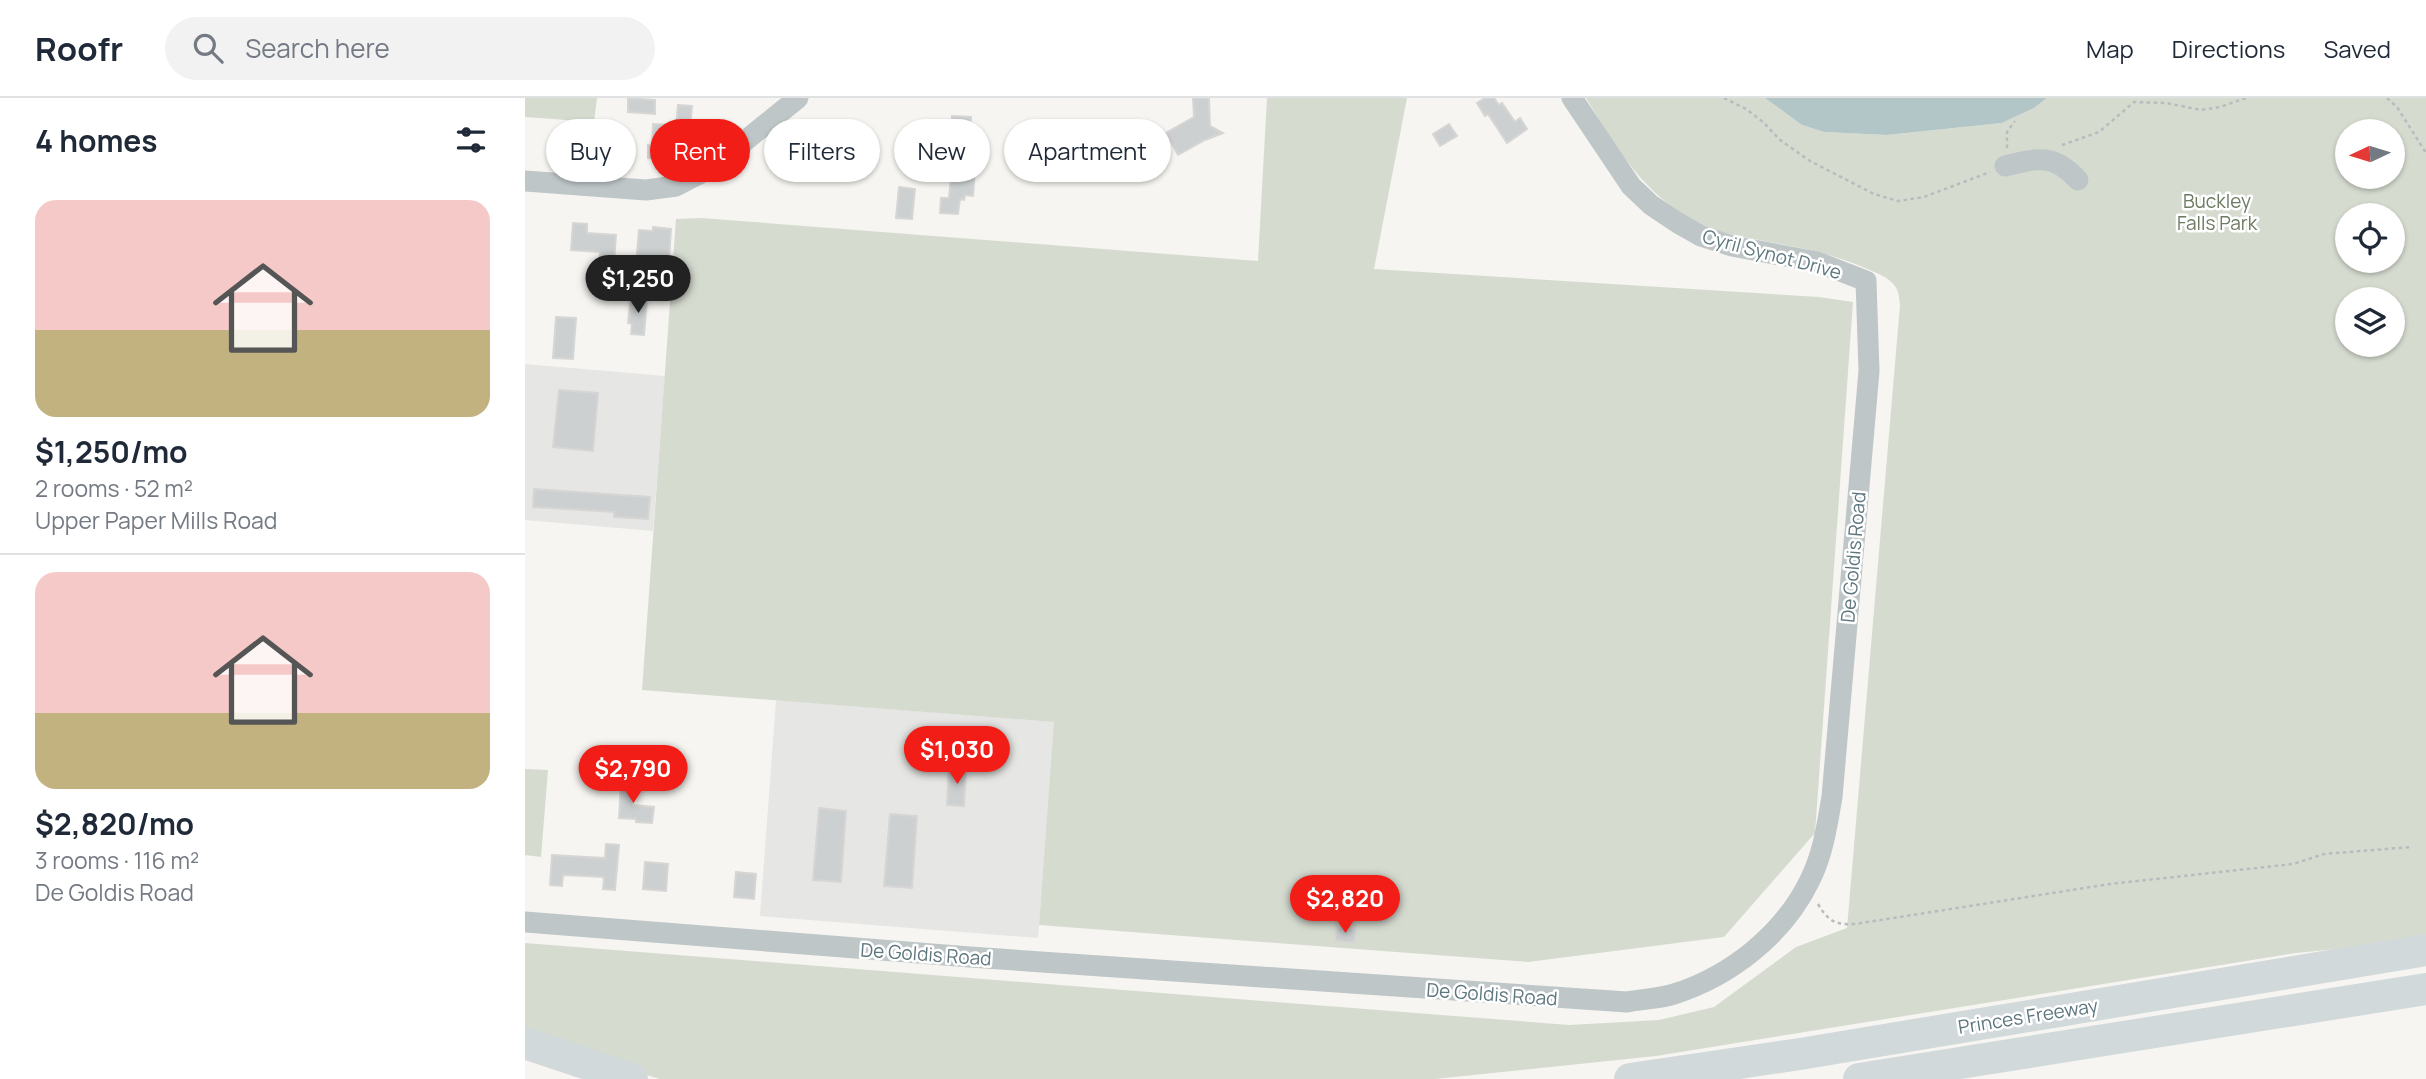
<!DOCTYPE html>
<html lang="en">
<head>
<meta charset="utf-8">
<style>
  body { margin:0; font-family:Manrope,sans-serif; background:#f2f2f3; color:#1f2937; height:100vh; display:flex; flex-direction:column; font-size:26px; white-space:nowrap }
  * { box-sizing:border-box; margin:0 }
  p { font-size:23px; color:#747a83 }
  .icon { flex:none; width:38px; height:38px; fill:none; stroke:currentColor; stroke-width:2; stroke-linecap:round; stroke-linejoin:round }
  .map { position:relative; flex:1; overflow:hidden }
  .side { display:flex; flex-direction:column; background:#fff; width:525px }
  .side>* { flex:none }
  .top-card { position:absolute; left:21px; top:21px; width:665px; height:63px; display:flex; gap:14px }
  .needle { width:46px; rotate:266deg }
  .fabs { position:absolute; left:1810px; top:21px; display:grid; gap:14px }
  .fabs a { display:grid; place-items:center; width:70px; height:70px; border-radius:50%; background:#fff; box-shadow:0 2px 5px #0004; font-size:35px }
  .price { position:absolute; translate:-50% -60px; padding:0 16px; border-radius:24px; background:#f11d16; color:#fff; font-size:23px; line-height:46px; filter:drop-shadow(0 2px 4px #0008) }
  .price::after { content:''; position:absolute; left:50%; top:42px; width:21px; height:16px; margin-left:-10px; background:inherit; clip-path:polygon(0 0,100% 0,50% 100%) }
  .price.current { background:#222; color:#fff }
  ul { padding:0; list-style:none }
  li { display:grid; align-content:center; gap:14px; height:371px; padding:0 35px }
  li+li { border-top:2px solid #e0e1e3 }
  li span { display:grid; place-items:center; height:217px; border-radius:21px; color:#555 }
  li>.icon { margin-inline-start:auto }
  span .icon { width:126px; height:126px; fill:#fffc; stroke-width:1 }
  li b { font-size:30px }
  h2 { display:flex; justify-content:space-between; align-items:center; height:84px; padding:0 35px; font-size:30px }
  .tag { padding:0 24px; border-radius:32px; background:#fff; box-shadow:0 2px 5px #0004; font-size:24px; line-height:63px }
  .tag.current { background:#f11d16; color:#fff }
  header { display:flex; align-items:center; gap:42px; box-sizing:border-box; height:98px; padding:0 35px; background:#fff; border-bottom:2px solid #e0e1e3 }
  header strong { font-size:33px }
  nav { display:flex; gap:38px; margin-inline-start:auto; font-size:24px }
  .search { width:490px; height:63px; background:#f2f2f3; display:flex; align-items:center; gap:18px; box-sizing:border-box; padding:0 24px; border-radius:38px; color:#747a83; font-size:26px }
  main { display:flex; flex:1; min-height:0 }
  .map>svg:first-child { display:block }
</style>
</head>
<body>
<header>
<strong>Roofr</strong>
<div class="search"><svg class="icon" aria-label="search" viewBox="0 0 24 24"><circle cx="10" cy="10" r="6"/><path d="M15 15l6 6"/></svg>Search here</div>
<nav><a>Map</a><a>Directions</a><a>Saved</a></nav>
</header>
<main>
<section class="side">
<h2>4 homes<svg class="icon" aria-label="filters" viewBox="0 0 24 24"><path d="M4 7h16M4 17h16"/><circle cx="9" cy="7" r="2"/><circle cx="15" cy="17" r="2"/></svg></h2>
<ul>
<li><span style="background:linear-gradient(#f6c9c9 60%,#c2b280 0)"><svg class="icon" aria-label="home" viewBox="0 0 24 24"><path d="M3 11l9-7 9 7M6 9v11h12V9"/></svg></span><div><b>$1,250/mo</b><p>2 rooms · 52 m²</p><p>Upper Paper Mills Road</p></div></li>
<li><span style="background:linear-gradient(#f6c9c9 65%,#c2b280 0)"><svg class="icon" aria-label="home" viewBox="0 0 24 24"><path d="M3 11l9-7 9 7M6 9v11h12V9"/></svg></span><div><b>$2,820/mo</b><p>3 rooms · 116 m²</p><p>De Goldis Road</p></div></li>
</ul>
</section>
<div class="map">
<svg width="1901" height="981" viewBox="0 0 1901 981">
  <rect width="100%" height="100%" fill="#f6f5f1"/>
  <!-- built -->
  <g fill="#e6e6e5">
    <polygon points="0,266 140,278 128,433 0,422"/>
    <polygon points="251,602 530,624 513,840 235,818"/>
  </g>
  <!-- green -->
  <g fill="#d6dbd0" fill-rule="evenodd">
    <polygon points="0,0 72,0 69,24 0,19"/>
    <polygon points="742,0 882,0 849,171 1294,199 1328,204 1290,735 1199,839 1003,864 514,827 529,624 117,592 151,121 176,120 733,163"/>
    <path d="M1061,0H1240L1277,27L1299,34L1362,37L1477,25L1509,10L1522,0H1901V842L1771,855L1131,958L910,981H135L46,955L0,938V845L1044,927L1134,922L1189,909L1271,849L1322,830L1375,207C1374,200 1374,192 1369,187C1364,180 1354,176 1347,173C1311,156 1272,149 1234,142C1213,138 1191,135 1173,125C1119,97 1091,50 1061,0ZM1822,33H1867V79H1822ZM1822,117H1867V163H1822ZM1822,201H1867V247H1822Z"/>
    <polygon points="0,671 23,672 16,759 0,757"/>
  </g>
  <!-- water -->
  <polygon fill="#b3c6c7" points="1240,0 1522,0 1509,10 1477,25 1362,37 1299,34 1277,27"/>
  <!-- building -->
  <g fill="#ccd0d1" stroke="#d7d6d4" stroke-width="2">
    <polygon points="103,0 130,2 130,16 103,14"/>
    <polygon points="668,0 684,0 685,28 698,35 680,42 653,57 641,35 669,19"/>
    <polygon points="960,0 969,0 974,7 977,5 990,24 995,20 1002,31 982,45 963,16 960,18 952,5"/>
    <polygon points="153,7 167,8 165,30 151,28"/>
    <polygon points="427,18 446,19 445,34 453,35 448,98 440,97 439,102 435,101 433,116 415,115 416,100 424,100 430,34 426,33"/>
    <polygon points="128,26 150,27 148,62 123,60 123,47 127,48"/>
    <polygon points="924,26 932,38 915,48 908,36"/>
    <polygon points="75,44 88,45 86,62 73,61"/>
    <polygon points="587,58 614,60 613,75 586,73"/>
    <polygon points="374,89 390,91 387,121 371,120"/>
    <polygon points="48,125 62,126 62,135 91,137 88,177 73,176 75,154 46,152"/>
    <polygon points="128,129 146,131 144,161 128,160 127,167 111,166 114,132 128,133"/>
    <polygon points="106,198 122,200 119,237 106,236 107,226 103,225"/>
    <polygon points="31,219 51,220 48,261 28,260"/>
    <polygon points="34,292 73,295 68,353 28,349"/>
    <polygon points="9,391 125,399 123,421 89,419 89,414 8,409"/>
    <polygon points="424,667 441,668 439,708 422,707"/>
    <polygon points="96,683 110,684 108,707 129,709 127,725 111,724 111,721 94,720"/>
    <polygon points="294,710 321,713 316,784 288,782"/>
    <polygon points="365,716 392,718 387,790 359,788"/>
    <polygon points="81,746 94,747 90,792 78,791 79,779 60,778 38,777 37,788 25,787 27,757 80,760"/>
    <polygon points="120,764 143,766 141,793 118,791"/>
    <polygon points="211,774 231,776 229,801 209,799"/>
    <polygon points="811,829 831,831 830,845 810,843"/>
  </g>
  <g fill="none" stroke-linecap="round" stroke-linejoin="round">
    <!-- path -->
    <g stroke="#b7bcbe" stroke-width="2.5" stroke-dasharray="3.5 3.5" stroke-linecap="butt">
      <polyline points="1199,0 1221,11 1238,24 1255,42 1285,63 1349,96 1373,103 1399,99 1465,74"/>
      <polyline points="1862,0 1872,9 1901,55"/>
      <polyline points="1537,47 1574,34 1609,4 1641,5 1676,12 1695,9 1721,0"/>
      <polyline points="1482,50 1482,34 1490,23"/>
      <path d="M1293,806C1303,823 1310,827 1330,826L1585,786L1768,766L1799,756L1886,749"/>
    </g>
    <!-- minor -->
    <g stroke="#bfc6c8" stroke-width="21">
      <path d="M1480,68C1512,60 1529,55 1553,82"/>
      <polyline points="0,83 121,92 151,88 188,69 273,0"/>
      <path d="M0,824L445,859L1102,904C1117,901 1134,901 1149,896C1206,878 1259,836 1285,782C1298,756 1302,728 1307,699L1344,273L1341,183L1292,164L1207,148L1176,138L1153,125L1126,107L1106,88L1047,0"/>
    </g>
    <!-- highway -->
    <g stroke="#d2d9db" stroke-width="32">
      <polyline points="0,945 107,981"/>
      <polyline points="1105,981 1275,956 1901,852"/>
      <polyline points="1334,981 1901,891"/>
    </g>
  </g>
  <g text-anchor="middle" stroke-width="5" stroke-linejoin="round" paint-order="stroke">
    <!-- park labels -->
    <g font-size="19" fill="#6c7b61" stroke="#fff">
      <text x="1692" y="110">Buckley<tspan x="1692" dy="22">Falls Park</tspan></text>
    </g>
    <!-- street labels -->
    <g font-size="19" fill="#5e777f" stroke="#fff">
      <text transform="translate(1247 156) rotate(15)" y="7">Cyril Synot Drive</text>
      <text transform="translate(1328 459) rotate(-85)" y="7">De Goldis Road</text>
      <text transform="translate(401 856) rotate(4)" y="7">De Goldis Road</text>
      <text transform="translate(967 896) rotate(4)" y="7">De Goldis Road</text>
      <text transform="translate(1503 918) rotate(-9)" y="7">Princes Freeway</text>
    </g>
  </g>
</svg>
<div class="fabs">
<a><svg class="needle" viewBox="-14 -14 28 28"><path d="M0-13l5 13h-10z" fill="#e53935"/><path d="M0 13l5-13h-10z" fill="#747a83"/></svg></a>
<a><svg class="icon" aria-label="locate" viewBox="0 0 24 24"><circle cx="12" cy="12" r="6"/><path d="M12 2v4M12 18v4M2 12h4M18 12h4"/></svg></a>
<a><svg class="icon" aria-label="layers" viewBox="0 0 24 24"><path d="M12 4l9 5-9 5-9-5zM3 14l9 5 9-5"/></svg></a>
</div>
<b class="price current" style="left:113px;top:217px">$1,250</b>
<b class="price" style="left:432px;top:688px">$1,030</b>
<b class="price" style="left:108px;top:707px">$2,790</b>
<b class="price" style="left:820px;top:837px">$2,820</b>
<div class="top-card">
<a class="tag">Buy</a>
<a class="tag current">Rent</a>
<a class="tag">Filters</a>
<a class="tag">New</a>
<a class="tag">Apartment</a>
</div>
</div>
</main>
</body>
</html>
